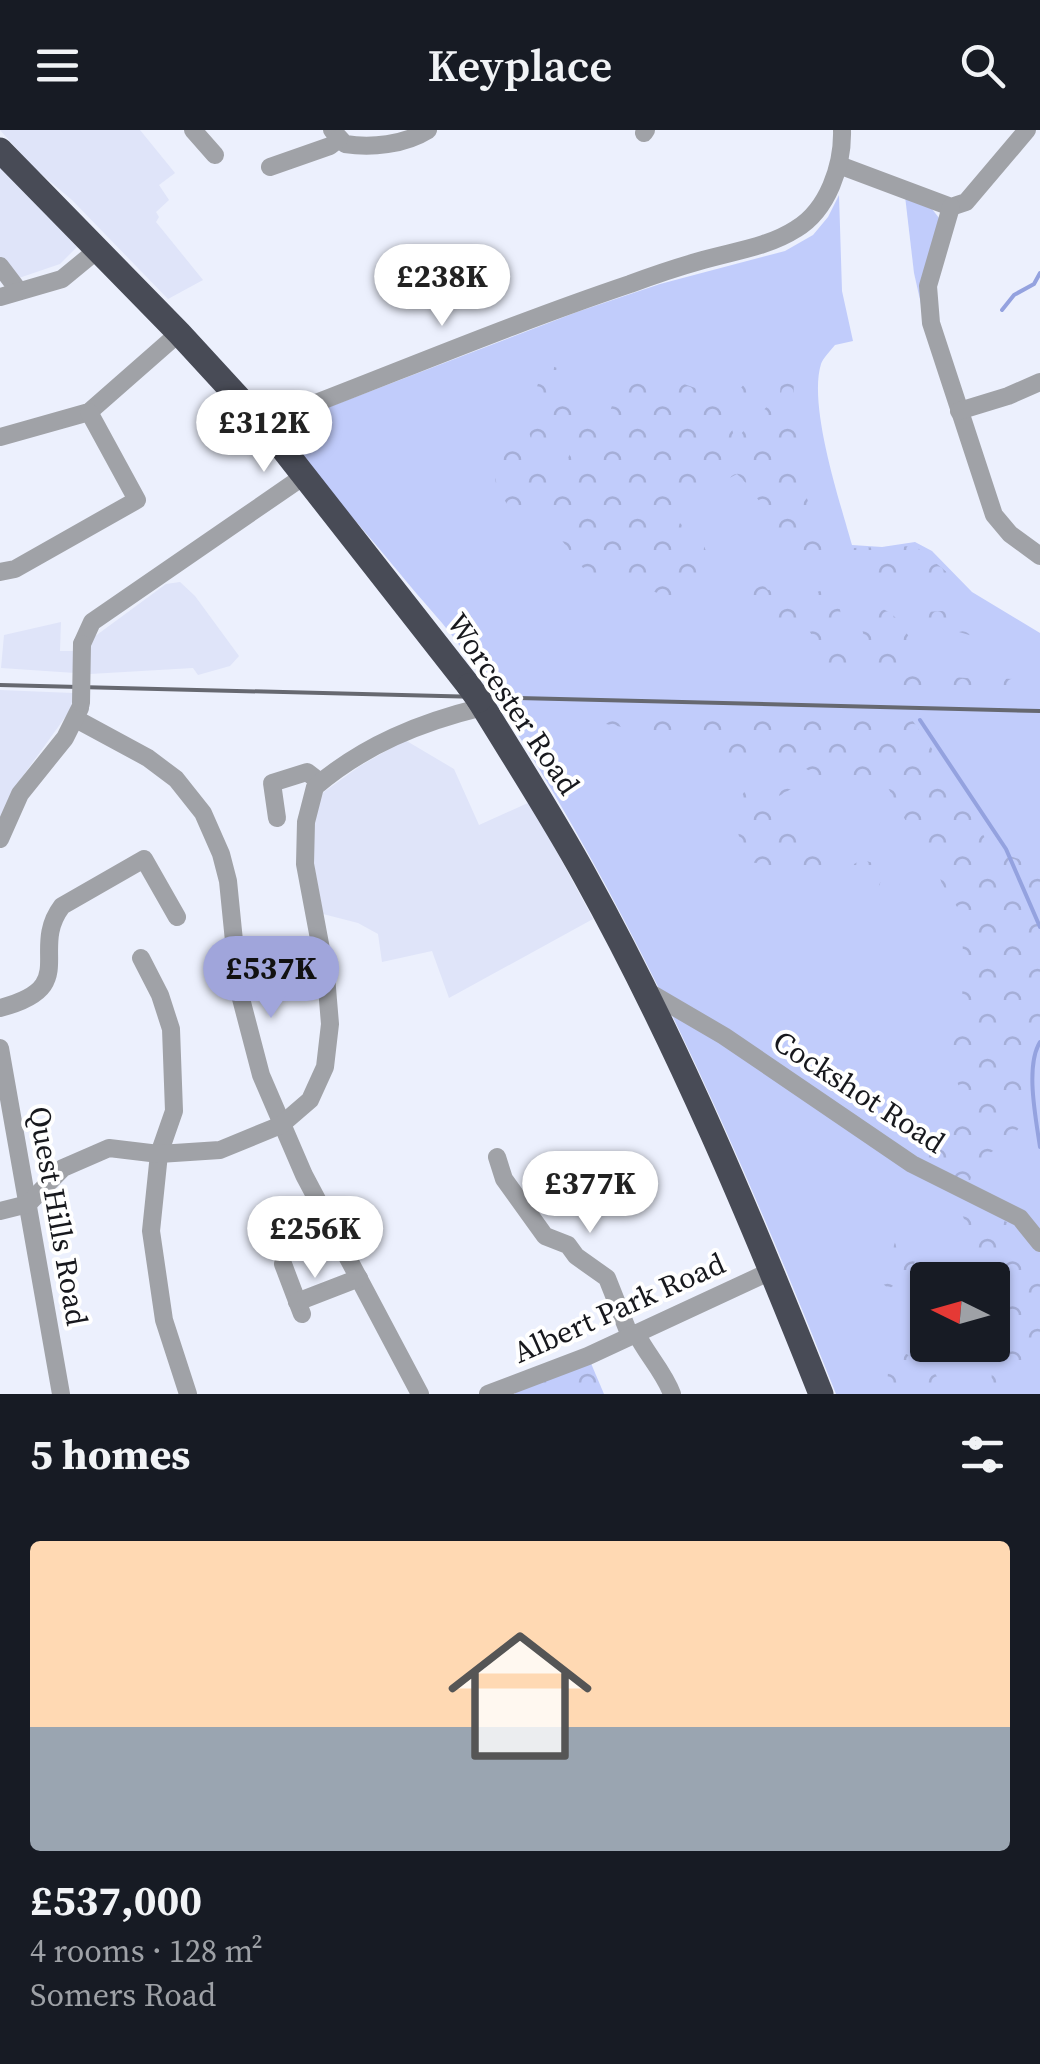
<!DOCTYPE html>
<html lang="en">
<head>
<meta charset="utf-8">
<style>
  body { margin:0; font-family:"Source Serif 4",serif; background:#242831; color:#f1f3f6; height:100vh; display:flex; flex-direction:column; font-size:38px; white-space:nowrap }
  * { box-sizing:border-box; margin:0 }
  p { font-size:32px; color:#9ea1a6 }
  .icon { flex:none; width:55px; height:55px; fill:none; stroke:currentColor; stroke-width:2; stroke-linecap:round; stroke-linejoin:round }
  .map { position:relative; height:1264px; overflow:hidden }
  .panel { display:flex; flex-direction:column; background:#171b24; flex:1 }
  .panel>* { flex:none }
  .needle { width:65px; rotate:275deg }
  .buttons { position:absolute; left:910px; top:1132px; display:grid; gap:20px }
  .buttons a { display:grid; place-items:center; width:100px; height:100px; border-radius:10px; background:#171b24; box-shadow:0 2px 8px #0004; font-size:50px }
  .price { position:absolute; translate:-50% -85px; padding:0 22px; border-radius:35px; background:#fff; color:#222; font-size:32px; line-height:65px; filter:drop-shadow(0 2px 5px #0008) }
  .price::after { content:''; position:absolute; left:50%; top:60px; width:30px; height:22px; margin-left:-15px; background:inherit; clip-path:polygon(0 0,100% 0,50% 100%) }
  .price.active { background:#a0a5db; color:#111 }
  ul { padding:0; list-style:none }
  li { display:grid; align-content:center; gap:20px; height:530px; padding:0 30px }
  li span { display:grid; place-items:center; height:310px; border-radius:10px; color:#555 }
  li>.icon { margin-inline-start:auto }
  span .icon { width:180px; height:180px; fill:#fffc; stroke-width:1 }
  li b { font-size:42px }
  h2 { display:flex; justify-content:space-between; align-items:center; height:120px; padding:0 30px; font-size:42px }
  header { display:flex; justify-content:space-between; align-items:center; height:130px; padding:0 30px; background:#171b24; font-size:45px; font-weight:600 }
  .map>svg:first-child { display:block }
</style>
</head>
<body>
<header><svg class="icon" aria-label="menu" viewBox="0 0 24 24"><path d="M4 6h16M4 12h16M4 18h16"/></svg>Keyplace<svg class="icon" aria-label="search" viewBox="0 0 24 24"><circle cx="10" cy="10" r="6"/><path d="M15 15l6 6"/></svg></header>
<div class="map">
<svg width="1040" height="1264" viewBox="0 0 1040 1264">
  <defs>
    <pattern id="forest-crowns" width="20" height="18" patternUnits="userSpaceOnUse" patternTransform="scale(2.5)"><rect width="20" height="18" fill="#c1ccfb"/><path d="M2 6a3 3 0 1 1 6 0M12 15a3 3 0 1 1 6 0" fill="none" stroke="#a5aed7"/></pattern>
  </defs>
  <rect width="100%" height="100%" fill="#ecf0fd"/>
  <!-- built -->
  <g fill="#dfe4f9">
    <polygon points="0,0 140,0 175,43 159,55 169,70 156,82 159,87 156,92 203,150 168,169 72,70 34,38"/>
    <polygon points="0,34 77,117 60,134 16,149 0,128"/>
    <polygon points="180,452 195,466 239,526 230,536 198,545 193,538 90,544 1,538 4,505 61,492 60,521 75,521 166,454"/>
    <polygon points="0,560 73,563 71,579 20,650 0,687"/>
    <polygon points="405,610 454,639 479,695 530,672 593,789 449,868 432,821 382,832 378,804 358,793 323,784 313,729 313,694 321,664 360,636"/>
  </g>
  <!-- grass -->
  <g fill="#c1ccfb" fill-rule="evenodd">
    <path d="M839,65L842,161L853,211L835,215C831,220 823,228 821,234C808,276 840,372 852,415L882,417L915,412L932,421L972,462L1040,503V1264H836C733,1004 619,746 459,515C445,495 427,476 411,457C374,412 336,368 298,324L290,304L298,289L577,182L660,154L785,121L813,105L828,87ZM928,1150H992V1215H928Z"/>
    <polygon points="905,66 932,79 939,88 923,183 914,143"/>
  </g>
  <!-- forest -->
  <g fill="url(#forest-crowns)">
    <path d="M545,233L557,238L580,271L606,292C613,281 612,263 620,254C649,220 687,268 720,260L730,272L744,254L760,268L732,299L735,310L780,263L782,238H793L795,296L800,322L798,342L827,427L818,434C771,412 771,376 737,344C714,357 692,362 673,378C677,395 686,398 698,409C715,424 707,451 701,470L676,472L634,452L590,447L560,408L552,387L530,377L510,380L496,354L492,327L510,307L533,323L544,340L564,336L575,314L568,295L561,296L552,309L532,311C521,286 538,259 545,233Z"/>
    <polygon points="915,416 960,453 942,456 915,446 894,453 882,449 871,454 862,448 866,439 863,433 854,430 853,418"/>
    <path d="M758,449L768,460L785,458L799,468L829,458C844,476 837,479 845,496C854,515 860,520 865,542C845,537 825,539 812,521L816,512L807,497L789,508L753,488L742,472L724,462L733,455Z"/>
    <path d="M866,474C889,478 898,487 909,507L906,525C925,553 982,548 1013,549V566L901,563C878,539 862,517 860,483Z"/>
    <polygon points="942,481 965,489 990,506 983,509 928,493 926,482"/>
    <path d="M599,583L908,584L961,661L991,720L1025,731L1040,740V917L1029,911L1024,921L1021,995L1011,1009L975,1033L969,1054L888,1013C913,992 923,977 954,998L964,988L965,975L948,924L962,892L963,786L942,754L930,720L908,695L886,654L857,647H817C793,623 748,629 716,627L690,603L633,599L595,592Z"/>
    <path d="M784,646L798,655L772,670L768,679C788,704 813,707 828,733L822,746L813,751L780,737L750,732C727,691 728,650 784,646Z"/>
    <circle cx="864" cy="748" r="17"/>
    <polygon points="956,1070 1016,1096 1023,1106 1040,1144 1040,1211 1027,1220 1032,1234 1026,1258 1015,1264 994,1264 991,1258 996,1165"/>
    <path d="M914,1107L921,1117C915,1137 905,1147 889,1159L882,1153L896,1109Z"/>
    <polygon points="904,1223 930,1235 942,1255 940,1264 886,1264 888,1243"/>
    <polygon points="590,1231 604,1264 515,1264 513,1259"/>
  </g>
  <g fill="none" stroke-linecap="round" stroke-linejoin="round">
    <!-- stream -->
    <g stroke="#94a2df" stroke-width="4">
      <polyline points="1002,180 1014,165 1034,154 1040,143"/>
      <polyline points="920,590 1006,719 1040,797"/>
      <path d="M1040,912C1025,936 1036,989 1040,1017"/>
    </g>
    <!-- minor -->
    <g stroke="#a0a2a7" stroke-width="18">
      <polyline points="193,0 215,25"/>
      <path d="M332,0L345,14C371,18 404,15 428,0"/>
      <polyline points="644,3 646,0"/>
      <polyline points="839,35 951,77 966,72 1027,0"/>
      <polyline points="270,37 330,16 339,9"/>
      <polyline points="951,77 928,156 931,193 994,385 1010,404 1040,426"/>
      <polyline points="0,136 19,161"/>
      <polyline points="0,167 62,149 96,121"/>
      <polyline points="959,281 1008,266 1040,252"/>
      <path d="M269,301L311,275C417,234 523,190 630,154C654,145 678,137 703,130C734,121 768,117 796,99C828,80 843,35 842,0"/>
      <polyline points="0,307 89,282 179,203"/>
      <polyline points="0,442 15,439 137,370 89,282"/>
      <polyline points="82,514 92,492 304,346"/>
      <polyline points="76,589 148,628 176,649 203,683 221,724 228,751 239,861 261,945 304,1045 420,1264"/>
      <polyline points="277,688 272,653 307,642 320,652"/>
      <polyline points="0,709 20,664 65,608 80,578"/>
      <polyline points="141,828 160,865 171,899 174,981 159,1024 151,1101 164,1190 188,1264"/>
      <polyline points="647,861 724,906 912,1034 1020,1088 1040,1113"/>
      <path d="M0,878C82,857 28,821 62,776L144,729L177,787"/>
      <polyline points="0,918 61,1264"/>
      <polyline points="497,1027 504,1049 545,1106 568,1115 576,1126 607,1148 630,1206"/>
      <path d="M0,1081L28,1074L63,1038L109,1018L159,1024L220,1020L281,995L310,970L325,937L330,894L326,846L305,734L306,692L315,657C364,615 421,592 483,577"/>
      <polyline points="283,1134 302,1184"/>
      <polyline points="297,1172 359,1148"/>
      <path d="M636,1203C647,1225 664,1242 672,1264"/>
      <polyline points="488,1264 588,1226 771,1141"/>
    </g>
    <!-- highway -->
    <g stroke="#484b56" stroke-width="25">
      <polyline points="0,20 179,203 269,301 469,556"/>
      <path d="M479,570C515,629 552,686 585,746C677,912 751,1088 821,1264"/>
    </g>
    <!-- rail -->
    <polyline stroke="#666870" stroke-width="4" points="0,555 1040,581"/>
    <!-- minor-bridge -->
    <polyline stroke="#a0a2a7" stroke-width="18" points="81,573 82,514"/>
    <!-- highway-bridge -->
    <polyline stroke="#484b56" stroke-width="25" points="469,556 479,570"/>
  </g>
  <g text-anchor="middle" stroke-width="8" stroke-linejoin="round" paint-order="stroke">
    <!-- street labels -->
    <g font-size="30" fill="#17181d" stroke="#fff">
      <text transform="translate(513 574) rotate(56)" y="10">Worcester Road</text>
      <text transform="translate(859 962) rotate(33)" y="10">Cockshot Road</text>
      <text transform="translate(58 1086) rotate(80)" y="10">Quest Hills Road</text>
      <text transform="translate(619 1178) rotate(-24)" y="10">Albert Park Road</text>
    </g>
  </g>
</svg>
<div class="buttons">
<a><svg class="needle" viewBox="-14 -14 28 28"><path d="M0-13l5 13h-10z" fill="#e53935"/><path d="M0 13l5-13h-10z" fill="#9ea1a6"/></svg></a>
</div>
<b class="price" style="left:442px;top:199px">£238K</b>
<b class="price" style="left:264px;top:345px">£312K</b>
<b class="price active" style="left:271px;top:891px">£537K</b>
<b class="price" style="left:590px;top:1106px">£377K</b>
<b class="price" style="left:315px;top:1151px">£256K</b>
</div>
<section class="panel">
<h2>5 homes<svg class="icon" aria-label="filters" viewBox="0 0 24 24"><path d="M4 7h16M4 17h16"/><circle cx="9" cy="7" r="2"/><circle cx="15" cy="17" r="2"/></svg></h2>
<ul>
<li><span style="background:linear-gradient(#ffd9b3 60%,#9aa5b1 0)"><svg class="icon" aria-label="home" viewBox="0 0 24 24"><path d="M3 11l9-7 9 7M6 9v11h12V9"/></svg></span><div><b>£537,000</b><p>4 rooms · 128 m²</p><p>Somers Road</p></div></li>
</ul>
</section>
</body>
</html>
